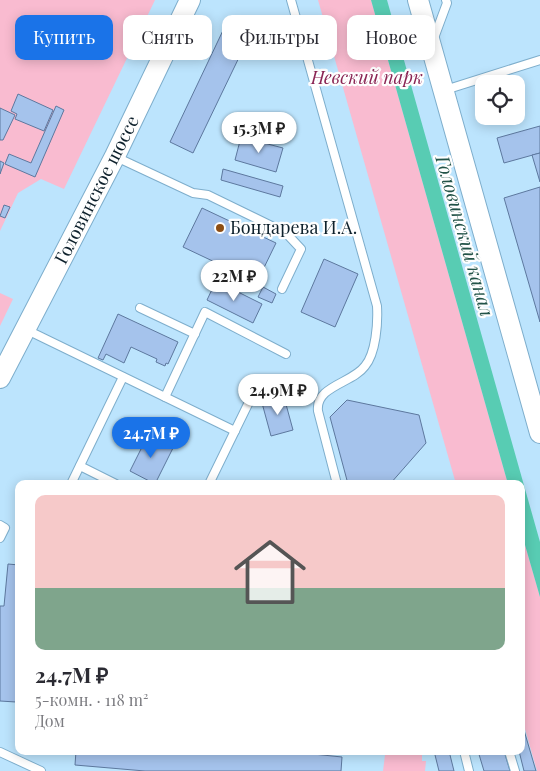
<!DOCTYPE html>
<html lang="ru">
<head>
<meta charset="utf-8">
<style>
  body { margin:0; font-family:"Playfair Display",serif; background:#f7f7f7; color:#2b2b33; height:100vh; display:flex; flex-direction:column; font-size:19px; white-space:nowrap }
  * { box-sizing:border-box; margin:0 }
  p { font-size:16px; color:#7c7c81 }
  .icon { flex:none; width:28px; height:28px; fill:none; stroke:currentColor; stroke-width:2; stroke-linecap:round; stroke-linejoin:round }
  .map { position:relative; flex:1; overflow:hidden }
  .side { position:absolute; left:15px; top:480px; width:510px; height:275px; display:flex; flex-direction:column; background:#fff; border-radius:10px; box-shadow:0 2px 12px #0003 }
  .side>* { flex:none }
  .hud { position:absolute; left:15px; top:15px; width:510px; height:45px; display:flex; gap:10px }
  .controls { position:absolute; left:475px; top:75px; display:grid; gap:10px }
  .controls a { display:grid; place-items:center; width:50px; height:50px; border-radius:10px; background:#fff; box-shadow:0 2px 12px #0003; font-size:25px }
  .price { position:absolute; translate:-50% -42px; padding:0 11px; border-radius:18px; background:#fff; color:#222; font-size:16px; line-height:32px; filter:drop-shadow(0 1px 2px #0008) }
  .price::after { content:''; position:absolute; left:50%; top:30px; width:15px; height:11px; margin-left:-8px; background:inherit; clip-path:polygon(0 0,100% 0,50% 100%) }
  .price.active { background:#1a73e8; color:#fff }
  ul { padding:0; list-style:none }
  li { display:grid; align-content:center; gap:10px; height:265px; padding:0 20px }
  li+li { border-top:1px solid #e1e1e2 }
  li span { display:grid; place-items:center; height:155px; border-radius:10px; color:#555 }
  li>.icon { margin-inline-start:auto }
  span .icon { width:90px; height:90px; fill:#fffc; stroke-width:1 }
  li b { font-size:21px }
  .pill { padding:0 18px; border-radius:10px; background:#fff; box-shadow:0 2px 12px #0003; font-size:18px; line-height:45px }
  .pill.active { background:#1a73e8; color:#fff }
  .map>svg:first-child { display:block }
</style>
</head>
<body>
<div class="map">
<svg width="540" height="771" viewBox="0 0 540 771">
  <rect width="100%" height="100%" fill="#bce4fd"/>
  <!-- green -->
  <g fill="#f9bbd0">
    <polygon points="0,0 155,0 64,189 41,179 18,193 0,231"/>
    <polygon points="318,0 371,0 508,484 456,484"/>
    <polygon points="0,293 13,299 0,326"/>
    <polygon points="521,531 540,597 540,771 537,771 521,715"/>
    <polygon points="375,751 422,751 422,761 426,761 425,771 383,771 385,755 375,754"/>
  </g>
  <!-- water -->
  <polygon fill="#58ccb3" points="371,0 387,0 540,542 540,597 521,531 521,484 508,484"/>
  <!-- building -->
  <g fill="#a5c3ec" stroke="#5d789e">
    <polygon points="227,22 239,28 233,40 245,45 193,153 170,142"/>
    <polygon points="18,94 53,110 44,131 15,119 17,114 11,111"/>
    <polygon points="56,106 64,110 35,177 5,164 9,154 31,163"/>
    <polygon points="0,108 15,115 3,140 0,140"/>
    <polygon points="540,126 540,153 504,163 497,138"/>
    <polygon points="241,137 283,148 276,172 235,160"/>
    <polygon points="540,153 540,182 532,155"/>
    <polygon points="0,161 4,163 0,174"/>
    <polygon points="223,169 283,186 280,197 221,180"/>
    <polygon points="540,187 540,322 504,198"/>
    <polygon points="4,205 10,207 5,218 0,216"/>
    <polygon points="202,208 276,243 257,282 183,247"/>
    <polygon points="324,259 358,274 335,327 301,312"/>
    <polygon points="216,281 262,304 253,323 207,300"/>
    <polygon points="263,287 276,294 272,303 258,297"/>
    <polygon points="118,314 178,342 168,364 166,363 165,366 156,362 157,359 131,347 124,363 106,354 103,360 98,358"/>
    <polygon points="284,397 293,430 271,436 262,403"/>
    <polygon points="347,400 419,415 426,443 390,484 348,484 330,417"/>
    <polygon points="148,435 173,448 155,484 130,471"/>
    <polygon points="8,564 19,565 19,711 16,710 16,702 0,701 0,606 4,606"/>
    <polygon points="521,720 536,771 524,771 519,751 521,751"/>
    <polygon points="76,751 284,751 342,757 341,771 145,771 75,765"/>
    <polygon points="434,751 449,751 454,771 439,771"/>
    <polygon points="478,751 504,751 510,771 484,771"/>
  </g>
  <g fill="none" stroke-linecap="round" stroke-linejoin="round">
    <!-- service casing -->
    <g stroke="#7eaecc" stroke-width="10">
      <g id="service">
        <path d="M291,0L377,306C378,323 376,353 365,366C353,383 315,386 318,411L337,484"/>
        <polyline points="434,38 447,3 446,0"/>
        <polyline points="445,90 540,60"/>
        <polyline points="116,157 193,193 208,195 286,233 301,249 282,289"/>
        <polyline points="140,308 195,334"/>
        <polyline points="27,330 235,431"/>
        <polyline points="165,397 205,312 286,354"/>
        <polyline points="80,466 116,484"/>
        <polyline points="71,484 123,377"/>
        <polyline points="209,484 250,400 281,391"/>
        <polyline points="0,525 5,528 0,538"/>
        <polyline points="464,751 469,771"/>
        <polyline points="509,751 515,771"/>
        <polyline points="0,752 41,771"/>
      </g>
    </g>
    <!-- tertiary casing -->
    <g stroke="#7eaecc" stroke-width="22">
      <g id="tertiary">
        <polyline points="418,0 540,433"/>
        <polyline points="0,378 115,156 190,0"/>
      </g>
    </g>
    <!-- service -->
    <use href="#service" stroke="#fff" stroke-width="8"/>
    <!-- tertiary -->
    <use href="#tertiary" stroke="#fff" stroke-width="20"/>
  </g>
  <!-- markers -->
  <circle fill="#8d4e15" stroke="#fefefe" stroke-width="2" cx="220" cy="228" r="5"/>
  <g text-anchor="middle" stroke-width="4.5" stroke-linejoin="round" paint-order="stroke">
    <!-- park labels -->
    <g font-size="18" font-style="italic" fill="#8a2554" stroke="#fefefe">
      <text x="367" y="84">Невский парк</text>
    </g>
    <!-- street labels -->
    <g font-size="18" fill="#0e212c" stroke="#fefefe">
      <text transform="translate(97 190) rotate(-63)" y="6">Головинское шоссе</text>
    </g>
    <!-- poi labels -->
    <g font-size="18" fill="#0e212c" stroke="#fefefe" text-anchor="start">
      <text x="230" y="234">Бондарева И.А.</text>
    </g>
    <!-- water labels -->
    <g font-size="19" font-style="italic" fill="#225348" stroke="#fefefe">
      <text transform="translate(465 236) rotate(74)" y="7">Головинский канал</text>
    </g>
  </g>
</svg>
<div class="controls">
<a><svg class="icon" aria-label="locate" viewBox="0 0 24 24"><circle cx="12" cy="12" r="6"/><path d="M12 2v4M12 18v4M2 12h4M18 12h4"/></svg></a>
</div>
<b class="price" style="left:259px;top:154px">15.3M ₽</b>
<b class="price" style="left:234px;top:302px">22M ₽</b>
<b class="price" style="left:278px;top:416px">24.9M ₽</b>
<b class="price active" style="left:151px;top:459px">24.7M ₽</b>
<div class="hud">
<a class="pill active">Купить</a>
<a class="pill">Снять</a>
<a class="pill">Фильтры</a>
<a class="pill">Новое</a>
</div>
<section class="side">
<ul>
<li><span style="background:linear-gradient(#f6c9c9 60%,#7fa58c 0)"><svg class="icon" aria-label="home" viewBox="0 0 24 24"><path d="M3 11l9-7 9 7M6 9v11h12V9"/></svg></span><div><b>24.7M ₽</b><p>5-комн. · 118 m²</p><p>Дом</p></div></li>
</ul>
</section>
</div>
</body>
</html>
